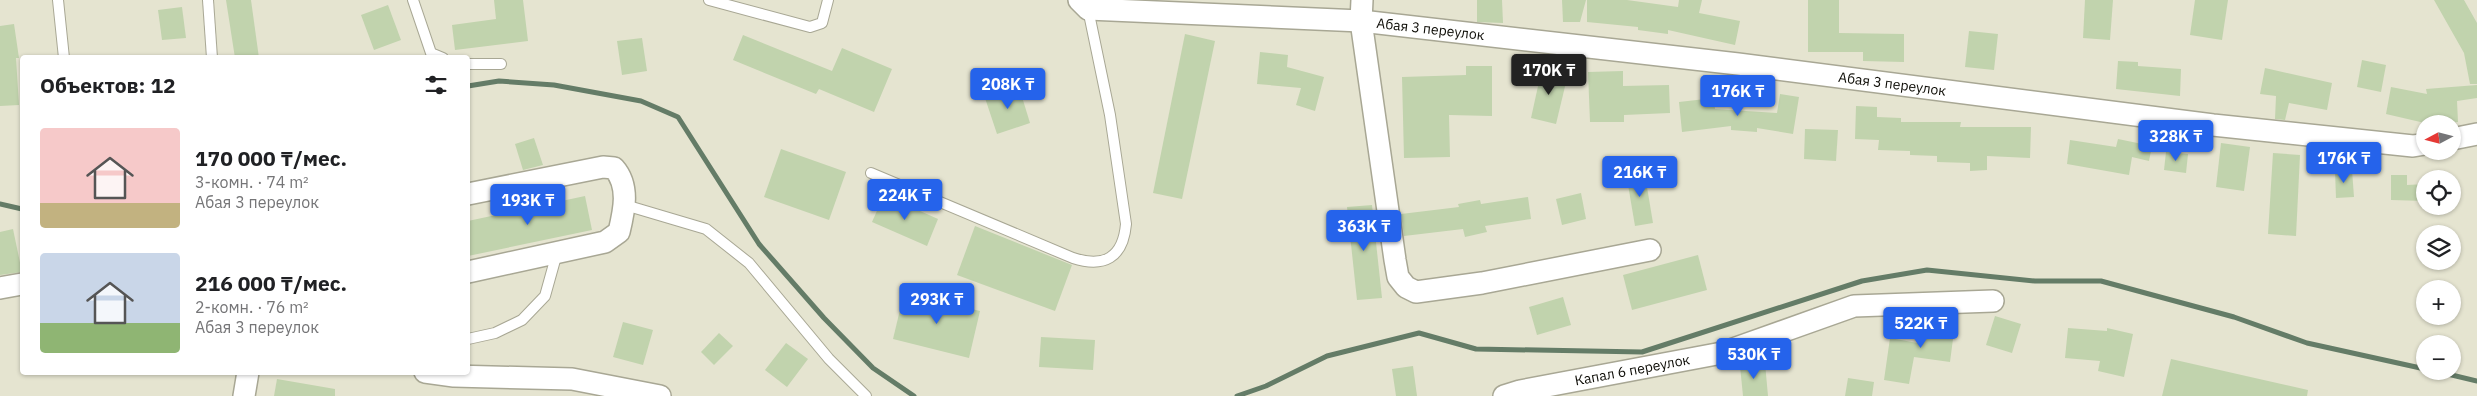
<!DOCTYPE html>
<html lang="ru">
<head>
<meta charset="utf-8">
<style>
  body { margin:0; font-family:"IBM Plex Sans",sans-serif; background:#f6f6f6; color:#202124; height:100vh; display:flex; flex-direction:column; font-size:19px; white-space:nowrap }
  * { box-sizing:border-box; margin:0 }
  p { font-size:16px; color:#757577 }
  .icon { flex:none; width:28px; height:28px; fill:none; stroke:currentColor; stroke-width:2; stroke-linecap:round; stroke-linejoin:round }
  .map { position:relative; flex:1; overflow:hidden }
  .details { position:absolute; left:20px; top:55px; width:450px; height:320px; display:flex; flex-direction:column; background:#fff; border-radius:5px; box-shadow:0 1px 4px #0004 }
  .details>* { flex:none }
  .needle { width:32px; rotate:263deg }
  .fabs { position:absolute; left:2416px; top:115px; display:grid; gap:10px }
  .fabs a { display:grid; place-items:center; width:45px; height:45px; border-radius:50%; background:#fff; box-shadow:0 1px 4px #0004; font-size:25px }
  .price { position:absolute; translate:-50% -42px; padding:0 11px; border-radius:5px; background:#2563eb; color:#fff; font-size:16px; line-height:32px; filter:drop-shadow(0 1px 2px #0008) }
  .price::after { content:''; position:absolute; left:50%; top:30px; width:15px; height:11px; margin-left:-8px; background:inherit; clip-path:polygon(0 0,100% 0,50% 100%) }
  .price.active { background:#222; color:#fff }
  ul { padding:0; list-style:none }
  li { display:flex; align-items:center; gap:15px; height:125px; padding:0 20px }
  li span { display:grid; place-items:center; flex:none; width:140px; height:100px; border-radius:5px; color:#555 }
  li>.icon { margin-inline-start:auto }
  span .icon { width:60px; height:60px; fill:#fffc; stroke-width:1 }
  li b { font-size:21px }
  h2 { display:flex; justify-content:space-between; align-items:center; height:60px; padding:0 20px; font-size:21px }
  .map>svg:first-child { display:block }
</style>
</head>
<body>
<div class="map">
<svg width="2477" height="396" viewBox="0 0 2477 396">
  <rect width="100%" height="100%" fill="#e5e4d0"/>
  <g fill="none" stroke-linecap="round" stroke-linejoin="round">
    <!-- stream -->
    <g stroke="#647c67" stroke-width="5">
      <polyline points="468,86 499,81 554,85 641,101 678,117 759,244 824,318 873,368 914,396"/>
      <polyline points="0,204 22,209"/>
      <polyline points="2435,371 2477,381"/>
      <polyline points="1237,396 1266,386 1327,356 1419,333 1476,349 1642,352 1862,281 1927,270 2035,281 2101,281 2234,317 2307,343 2425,369"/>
    </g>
  </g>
  <!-- building -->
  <g fill="#c1d3ad">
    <polygon points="226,0 251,0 259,58 235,58"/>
    <polygon points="494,0 523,0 528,41 455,50 452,25 496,19"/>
    <polygon points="1477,0 1502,0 1503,23 1477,22"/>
    <polygon points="1562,0 1586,0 1580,22 1563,22"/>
    <polygon points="1587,0 1627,0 1678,7 1679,0 1702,0 1699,13 1740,21 1735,45 1668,30 1668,34 1638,30 1638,27 1587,22"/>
    <polygon points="1808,0 1839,0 1839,33 1904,34 1904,62 1863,61 1863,52 1808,52"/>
    <polygon points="2085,0 2113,0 2110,40 2083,38"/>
    <polygon points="2195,0 2228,0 2222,40 2190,35"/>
    <polygon points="2434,0 2464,0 2477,23 2477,84 2470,84 2464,53"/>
    <polygon points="388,5 401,40 374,50 361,15"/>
    <polygon points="182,7 186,38 162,40 158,10"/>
    <polygon points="14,24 19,58 16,58 19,105 0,106 0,26"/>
    <polygon points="1969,31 1998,34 1994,70 1965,67"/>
    <polygon points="1185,34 1215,41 1182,199 1153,193"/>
    <polygon points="743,35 832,71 842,48 892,69 874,112 819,89 816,94 733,60"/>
    <polygon points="642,38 647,71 622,75 617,41"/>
    <polygon points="1260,52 1288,55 1287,67 1324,77 1315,111 1296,105 1301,88 1257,84"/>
    <polygon points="2362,60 2386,65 2381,92 2357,87"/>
    <polygon points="2118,61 2138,62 2138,66 2181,69 2180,96 2116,89"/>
    <polygon points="1466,66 1492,66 1492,116 1449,115 1450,157 1404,158 1402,77 1466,75"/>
    <polygon points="1542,68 1568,74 1556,124 1531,118"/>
    <polygon points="2265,68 2332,83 2327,110 2289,103 2285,120 2275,119 2276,96 2260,94"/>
    <polygon points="1623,71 1623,86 1669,85 1670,113 1624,115 1624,122 1590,122 1588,72"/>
    <polygon points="2477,85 2477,98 2457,101 2458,122 2429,124 2386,114 2391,87 2427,94 2426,89"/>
    <polygon points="1019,87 1030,123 997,134 985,98"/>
    <polygon points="1780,94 1799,97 1793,134 1757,128 1757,132 1731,130 1731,126 1682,132 1679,102 1714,98 1715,109 1777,113"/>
    <polygon points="1856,106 1877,107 1877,117 1901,118 1901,122 1961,122 1960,127 2031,127 2030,158 1987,156 1987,170 1970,171 1970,163 1937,162 1937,156 1910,155 1910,151 1878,150 1879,140 1855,139"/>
    <polygon points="1805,129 1838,130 1836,161 1804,159"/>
    <polygon points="534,138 543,165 523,170 515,144"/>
    <polygon points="2118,139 2152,146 2149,161 2132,157 2129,175 2067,164 2070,140 2116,147"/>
    <polygon points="2221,143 2250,147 2244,191 2216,187"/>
    <polygon points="781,149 846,172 829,220 764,197"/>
    <polygon points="2166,152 2188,154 2186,173 2164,170"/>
    <polygon points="2273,153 2300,155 2296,236 2268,234"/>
    <polygon points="1644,169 1653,223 1635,226 1626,173"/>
    <polygon points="2352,170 2354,197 2336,198 2335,171"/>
    <polygon points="2391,175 2407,175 2407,185 2425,184 2425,201 2391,200"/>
    <polygon points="1581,193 1586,219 1562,225 1556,199"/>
    <polygon points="884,195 938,219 927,246 872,222"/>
    <polygon points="585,196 592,230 468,256 468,221"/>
    <polygon points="1528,197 1531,219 1485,226 1487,232 1465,237 1463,229 1404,236 1401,214 1459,207 1458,204 1480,200 1481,204"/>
    <polygon points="1372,205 1382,298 1357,300 1347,207"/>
    <polygon points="975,226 1072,265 1055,311 957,275"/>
    <polygon points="13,229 22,272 0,275 0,232"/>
    <polygon points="1698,255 1707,290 1632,310 1623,275"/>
    <polygon points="904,293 980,311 969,358 893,339"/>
    <polygon points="1563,297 1571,325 1537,335 1529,307"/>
    <polygon points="1927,316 1956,316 1950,362 1914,357 1909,384 1884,380 1890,338 1923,344"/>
    <polygon points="1995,316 2021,324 2012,353 1986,345"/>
    <polygon points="623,322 653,330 643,365 613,357"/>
    <polygon points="2068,328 2107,331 2107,328 2133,334 2124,377 2098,371 2100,361 2065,358"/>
    <polygon points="719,333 733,346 714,365 701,352"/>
    <polygon points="1041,337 1095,340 1093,370 1039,367"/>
    <polygon points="786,343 808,359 787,387 765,370"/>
    <polygon points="2171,359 2308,390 2307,396 2162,396"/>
    <polygon points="1765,363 1768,396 1743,396 1740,366"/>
    <polygon points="1413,366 1417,396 1396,396 1392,369"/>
    <polygon points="1848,378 1874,382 1872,396 1845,396"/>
    <polygon points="277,379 335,389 335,396 274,396"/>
  </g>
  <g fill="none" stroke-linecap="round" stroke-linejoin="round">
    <!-- lane casing -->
    <g stroke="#a8a794" stroke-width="12">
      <g id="lane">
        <polyline points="58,0 64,58"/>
        <polyline points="208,0 212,58"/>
        <polyline points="413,0 431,53 443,58"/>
        <polyline points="709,0 810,27 822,23 828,0"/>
        <polyline points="468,64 501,64"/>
        <path d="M871,173L1073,258C1104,268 1123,258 1126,224L1110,115L1088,9"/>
        <polyline points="625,205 706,229 749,263 829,359 866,396"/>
        <polyline points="468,339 495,333 522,320 545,296 557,253"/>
      </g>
    </g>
    <!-- street casing -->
    <g stroke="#a8a794" stroke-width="24">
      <g id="street">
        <path id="s1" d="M1079,0L1088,9L1361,21L1738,64L2213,125L2413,146L2425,144"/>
        <polyline points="1362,0 1361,21 1395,260 1398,277 1406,287 1416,292 1482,283 1650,250"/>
        <polyline points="2452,139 2477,134"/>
        <path d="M468,194L603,167L614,168C630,186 624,211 619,232L605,242L468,272"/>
        <polyline points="0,288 22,284"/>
        <polyline points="425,372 454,376 572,379 660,396"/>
        <polyline points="244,396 248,372"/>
        <path id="s2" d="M1504,396L1520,391L1722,353L1854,306L1993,301"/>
      </g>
    </g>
    <!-- lane -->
    <use href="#lane" stroke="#fff" stroke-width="10"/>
    <!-- street -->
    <use href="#street" stroke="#fff" stroke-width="21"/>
  </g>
  <g text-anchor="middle" stroke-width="4" stroke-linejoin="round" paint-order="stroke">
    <!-- street labels -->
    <g font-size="14" fill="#0d0c06" stroke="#fff">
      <text dy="5" stroke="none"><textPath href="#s1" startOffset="356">Абая 3 переулок</textPath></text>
      <text dy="5" stroke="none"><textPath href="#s1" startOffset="821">Абая 3 переулок</textPath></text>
      <text dy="5" stroke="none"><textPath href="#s2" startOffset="131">Капал 6 переулок</textPath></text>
    </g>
  </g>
</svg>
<div class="fabs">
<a><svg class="needle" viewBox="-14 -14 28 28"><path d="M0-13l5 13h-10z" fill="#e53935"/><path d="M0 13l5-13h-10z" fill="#757577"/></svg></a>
<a><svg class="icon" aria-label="locate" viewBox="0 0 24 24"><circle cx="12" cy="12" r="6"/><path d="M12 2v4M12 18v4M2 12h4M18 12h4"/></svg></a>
<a><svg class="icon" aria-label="layers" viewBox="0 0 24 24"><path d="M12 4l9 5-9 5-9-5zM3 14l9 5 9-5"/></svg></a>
<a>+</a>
<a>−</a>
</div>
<b class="price active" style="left:1549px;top:96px">170K ₸</b>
<b class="price" style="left:1008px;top:110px">208K ₸</b>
<b class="price" style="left:1738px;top:117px">176K ₸</b>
<b class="price" style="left:2176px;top:162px">328K ₸</b>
<b class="price" style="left:2344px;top:184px">176K ₸</b>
<b class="price" style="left:1640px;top:198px">216K ₸</b>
<b class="price" style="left:905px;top:221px">224K ₸</b>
<b class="price" style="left:528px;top:226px">193K ₸</b>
<b class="price" style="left:1364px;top:252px">363K ₸</b>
<b class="price" style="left:937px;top:325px">293K ₸</b>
<b class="price" style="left:1921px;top:349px">522K ₸</b>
<b class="price" style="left:1754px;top:380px">530K ₸</b>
<section class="details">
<h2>Объектов: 12<svg class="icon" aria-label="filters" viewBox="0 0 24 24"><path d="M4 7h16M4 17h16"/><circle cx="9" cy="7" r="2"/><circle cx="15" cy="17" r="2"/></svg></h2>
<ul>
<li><span style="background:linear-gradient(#f6c9c9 75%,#c2b280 0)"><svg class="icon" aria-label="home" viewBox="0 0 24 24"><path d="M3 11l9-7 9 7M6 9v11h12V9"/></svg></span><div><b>170 000 ₸/мес.</b><p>3-комн. · 74 m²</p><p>Абая 3 переулок</p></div></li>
<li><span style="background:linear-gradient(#c9d6e8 70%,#8fb573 0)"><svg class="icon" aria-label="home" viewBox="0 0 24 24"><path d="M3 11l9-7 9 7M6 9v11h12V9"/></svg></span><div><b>216 000 ₸/мес.</b><p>2-комн. · 76 m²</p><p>Абая 3 переулок</p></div></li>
</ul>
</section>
</div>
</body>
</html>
